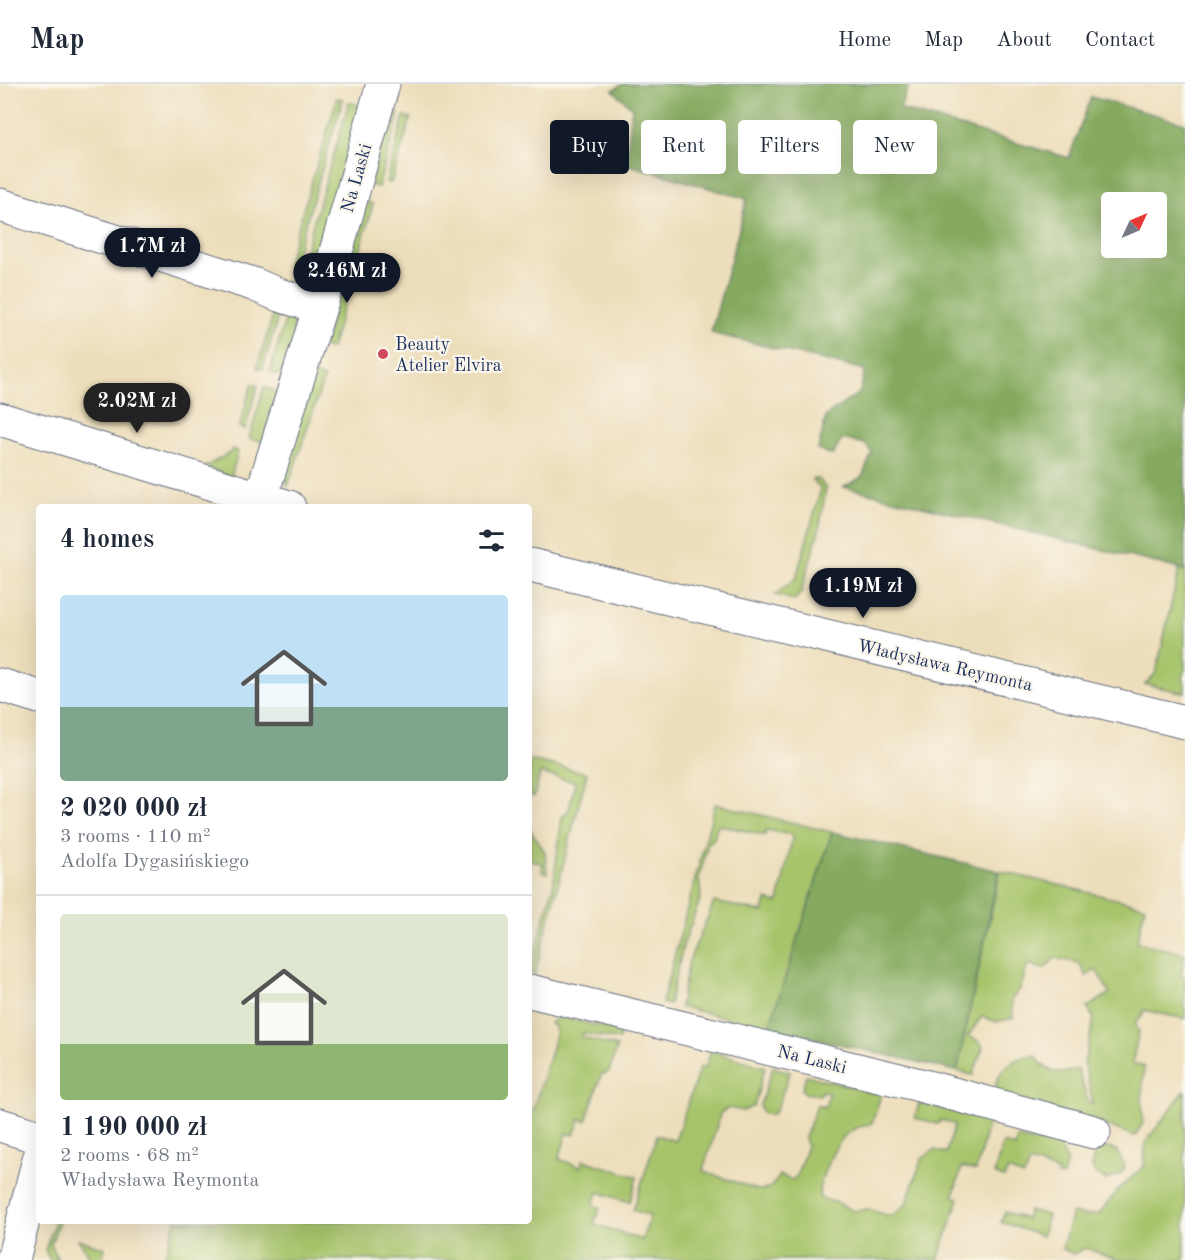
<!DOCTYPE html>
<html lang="en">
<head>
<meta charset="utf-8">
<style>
  body { margin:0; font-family:"Old Standard TT",serif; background:#f2f2f3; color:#1f2937; height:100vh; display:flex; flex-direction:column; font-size:22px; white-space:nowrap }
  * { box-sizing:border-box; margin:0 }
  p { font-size:20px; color:#747a83 }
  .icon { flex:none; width:33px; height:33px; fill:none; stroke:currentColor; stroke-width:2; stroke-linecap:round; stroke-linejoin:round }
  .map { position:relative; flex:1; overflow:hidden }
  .drawer { position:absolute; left:36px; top:420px; width:496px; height:720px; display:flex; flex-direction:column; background:#fff; border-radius:6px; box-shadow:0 6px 24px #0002 }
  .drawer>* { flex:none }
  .banner { position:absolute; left:550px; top:36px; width:544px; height:54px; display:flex; gap:12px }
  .needle { width:39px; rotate:46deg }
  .fabs { position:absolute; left:1101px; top:108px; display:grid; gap:12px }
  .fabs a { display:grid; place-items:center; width:66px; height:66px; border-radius:6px; background:#fff; box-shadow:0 6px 24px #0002; font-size:30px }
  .price { position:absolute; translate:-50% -51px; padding:0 14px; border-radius:21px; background:#111827; color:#fff; font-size:20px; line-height:39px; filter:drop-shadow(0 2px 3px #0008) }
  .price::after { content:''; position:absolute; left:50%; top:36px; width:18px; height:14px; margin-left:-9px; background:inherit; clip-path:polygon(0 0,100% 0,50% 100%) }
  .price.selected { background:#222; color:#fff }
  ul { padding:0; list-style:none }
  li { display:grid; align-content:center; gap:12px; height:318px; padding:0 24px }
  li+li { border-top:2px solid #e0e1e3 }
  li span { display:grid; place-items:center; height:186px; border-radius:6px; color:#555 }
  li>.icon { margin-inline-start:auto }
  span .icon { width:108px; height:108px; fill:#fffc; stroke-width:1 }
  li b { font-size:26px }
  h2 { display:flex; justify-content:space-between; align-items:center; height:72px; padding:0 24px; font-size:26px }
  .pill { padding:0 21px; border-radius:6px; background:#fff; box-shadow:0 6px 24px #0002; font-size:21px; line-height:54px }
  .pill.selected { background:#111827; color:#fff }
  header { display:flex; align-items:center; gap:36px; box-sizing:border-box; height:84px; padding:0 30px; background:#fff; border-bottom:2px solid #e0e1e3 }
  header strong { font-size:28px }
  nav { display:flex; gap:33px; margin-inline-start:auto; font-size:21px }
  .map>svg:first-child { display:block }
</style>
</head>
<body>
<header>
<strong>Map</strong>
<nav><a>Home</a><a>Map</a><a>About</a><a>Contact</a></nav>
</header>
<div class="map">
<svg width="1185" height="1176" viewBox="0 0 1185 1176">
  <rect width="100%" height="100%" fill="#fbf7ec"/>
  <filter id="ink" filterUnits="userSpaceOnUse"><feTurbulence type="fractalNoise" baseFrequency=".0167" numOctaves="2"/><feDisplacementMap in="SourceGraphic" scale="12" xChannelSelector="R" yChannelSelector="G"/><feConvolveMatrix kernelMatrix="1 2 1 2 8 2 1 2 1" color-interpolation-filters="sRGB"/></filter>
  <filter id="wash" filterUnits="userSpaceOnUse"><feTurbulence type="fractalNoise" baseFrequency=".008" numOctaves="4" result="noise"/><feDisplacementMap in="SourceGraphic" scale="24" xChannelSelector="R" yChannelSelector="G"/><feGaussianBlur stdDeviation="1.35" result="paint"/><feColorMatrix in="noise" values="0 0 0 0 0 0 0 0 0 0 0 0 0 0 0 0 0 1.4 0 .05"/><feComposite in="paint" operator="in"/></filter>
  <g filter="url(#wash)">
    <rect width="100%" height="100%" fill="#eddebb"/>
    <!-- green -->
    <g fill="#a7c46b" stroke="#617a64" stroke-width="1.5">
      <polygon points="337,14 343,15 293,182 287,180"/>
      <polygon points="349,18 358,21 361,25 317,185 313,187 300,184"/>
      <polygon points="390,28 399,30 378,103 371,101"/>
      <polygon points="404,32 411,34 391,99 386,98"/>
      <polygon points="366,118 373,120 359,170 351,169"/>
      <polygon points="346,191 352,193 331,265 325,264 323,261"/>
      <polygon points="277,217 282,219 263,285 257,284"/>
      <polygon points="289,222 302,226 286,293 270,288"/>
      <polygon points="313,291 324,294 288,402 285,396 285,386"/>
      <polygon points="252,300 258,302 245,345 239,343"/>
      <polygon points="264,303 282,309 263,358 249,355"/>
      <polygon points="232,365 238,367 231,393 205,383 231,368"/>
      <polygon points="812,395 819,395 826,405 819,446 801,509 794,516 775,511 796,494 821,405"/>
      <polygon points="1179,485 1185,486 1185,585 1183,594 1185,599 1185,609 1145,600 1156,589"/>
      <polygon points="530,676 587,689 535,890 530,889 553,802 562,733 569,725 575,698 540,689 534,713 530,711"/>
      <polygon points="715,720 832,748 769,944 680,923 689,877 714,818 763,828 766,816 778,819 793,751 766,746 765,751 718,741 714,754 708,760 699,794 701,813 683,862 669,921 662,919"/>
      <polygon points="530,745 545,768 547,789 542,788 543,780 530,776"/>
      <path d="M1000,787L1145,822L1137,858L1185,870L1181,891L1185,893V935L1144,926L1142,933L1137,936L1136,943L1139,947L1132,979L1144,982L1142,1012L1143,1039L1135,1052L1097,1038L994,1008C997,986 1013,971 1036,972C1046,989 1060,992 1078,985L1088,1018L1093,1019L1084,980L1094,934L1087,924L1110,909L1096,886L1086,892L1079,879L1055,874L1044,885L1028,880L1020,905L1012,915L1013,934L996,938L982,932L968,952L980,958L983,963L973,991L957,987Z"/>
      <path d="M562,933L620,947L619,956L583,949L582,953L617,963L609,988L601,991L586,1037L580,1035L574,1051L567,1049L559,1075L580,1083L583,1076L637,1093L630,1118L598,1108L594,1119L595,1122L600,1124L594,1140L642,1156L650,1132L633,1126L657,1051L675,1057L700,983L705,984L711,967L765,983L754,1022L743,1027L729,1024L721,1028L703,1087L758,1106C769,1107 774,1101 779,1091L792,1096L796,1093L807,1062L805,1054L817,1021L825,1023L829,1009L822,1007L820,1011L805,1009L802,1006L806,991L881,1011L872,1039C865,1042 856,1043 850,1047C837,1056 815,1100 820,1114L838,1119L854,1127L869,1125L889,1132L895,1130L906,1120L922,1074L934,1066L946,1069L955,1040L941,1036L938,1040L915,1034L919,1019L989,1036L976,1087L962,1083L953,1112L959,1114L938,1176H163L176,1137H530V1037L555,953V942L550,940L554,935Z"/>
      <path d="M773,983L790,988L776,1027C772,1032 766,1031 762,1028L760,1021Z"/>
      <polygon points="1185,1006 1185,1176 1118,1176 1086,1164 1074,1170 1062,1165 1072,1129 1085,1132 1099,1130 1117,1107 1144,1082 1145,1059"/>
      <polygon points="1017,1054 1041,1059 1042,1056 1059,1061 1067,1077 1063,1093 1057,1092 1058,1088 1030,1078 1024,1092 1008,1086 1004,1094 994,1090 1003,1059 1015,1063"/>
      <path d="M1101,1063L1116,1066L1125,1082L1121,1090L1107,1096C1087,1088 1088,1078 1101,1063Z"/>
      <polygon points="1029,1126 1048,1131 1042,1152 1001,1138 1005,1128 1026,1135"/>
      <polygon points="55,1137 59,1137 51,1160 58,1176 50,1176 45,1166"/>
      <polygon points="78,1155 105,1164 102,1176 92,1176"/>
    </g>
    <!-- forest -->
    <g fill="#85aa5f" stroke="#506c5e" stroke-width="1.5" fill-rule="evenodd">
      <path d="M623,0H909L900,25L1069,74L1091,13L1185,39V486L844,403L862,393L872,369L865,360L842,355L833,371L818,366L826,332L860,308L865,286L711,249L747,115L616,77L617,74L627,70L632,24L613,6ZM1156,118V164H1112V118Z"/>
      <polygon points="832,748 999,787 957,987 769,944"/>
    </g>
  </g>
  <g filter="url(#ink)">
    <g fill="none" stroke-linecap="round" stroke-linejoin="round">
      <!-- minor casing -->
      <g stroke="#646c7f" stroke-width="35">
        <g id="minor">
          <polyline points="0,121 253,200 279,211 319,223"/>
          <polyline points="0,335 289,423"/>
          <polyline points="258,423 327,200 383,0"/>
          <polyline points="530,481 1185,638"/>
          <polyline points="0,601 39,613"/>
          <polyline points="530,907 916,1000 1094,1048"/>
          <polyline points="0,1041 39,1053"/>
          <polyline points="13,1176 39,1075"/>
        </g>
      </g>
      <!-- minor -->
      <use href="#minor" stroke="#fff" stroke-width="33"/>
    </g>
  </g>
  <!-- markers -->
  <circle fill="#d1495b" stroke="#fbf7ec" stroke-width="2" cx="383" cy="270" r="6"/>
  <g text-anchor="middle" stroke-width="4.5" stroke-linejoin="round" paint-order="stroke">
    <!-- street labels -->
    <g font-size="18" fill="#1b2f5e" stroke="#fbf7ec">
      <text transform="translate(356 94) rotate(-74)" y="6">Na Laski</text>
      <text transform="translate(945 581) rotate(13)" y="6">Władysława Reymonta</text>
      <text transform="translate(812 975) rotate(14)" y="6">Na Laski</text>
    </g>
    <!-- poi labels -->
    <g font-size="18" fill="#1b2f5e" stroke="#fbf7ec" text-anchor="start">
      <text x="395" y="266">Beauty<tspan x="395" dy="21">Atelier Elvira</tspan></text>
    </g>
  </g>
</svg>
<div class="fabs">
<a><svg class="needle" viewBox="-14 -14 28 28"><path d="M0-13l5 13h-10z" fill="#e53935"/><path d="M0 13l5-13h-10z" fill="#747a83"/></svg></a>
</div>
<b class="price" style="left:152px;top:195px">1.7M zł</b>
<b class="price" style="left:347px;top:220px">2.46M zł</b>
<b class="price selected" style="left:137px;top:350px">2.02M zł</b>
<b class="price" style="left:863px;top:535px">1.19M zł</b>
<div class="banner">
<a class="pill selected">Buy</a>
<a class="pill">Rent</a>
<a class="pill">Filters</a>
<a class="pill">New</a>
</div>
<section class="drawer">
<h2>4 homes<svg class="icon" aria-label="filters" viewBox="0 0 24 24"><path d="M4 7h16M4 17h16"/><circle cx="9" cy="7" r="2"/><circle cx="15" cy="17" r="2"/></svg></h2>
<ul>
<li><span style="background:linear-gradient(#bfe0f5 60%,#7fa58c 0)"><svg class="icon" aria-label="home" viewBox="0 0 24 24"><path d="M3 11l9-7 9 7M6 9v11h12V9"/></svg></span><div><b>2 020 000 zł</b><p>3 rooms · 110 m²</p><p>Adolfa Dygasińskiego</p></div></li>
<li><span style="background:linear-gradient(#dfe7d0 70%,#8fb573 0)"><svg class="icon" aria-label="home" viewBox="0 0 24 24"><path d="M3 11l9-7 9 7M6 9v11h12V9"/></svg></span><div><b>1 190 000 zł</b><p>2 rooms · 68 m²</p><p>Władysława Reymonta</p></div></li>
</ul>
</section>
</div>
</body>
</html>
